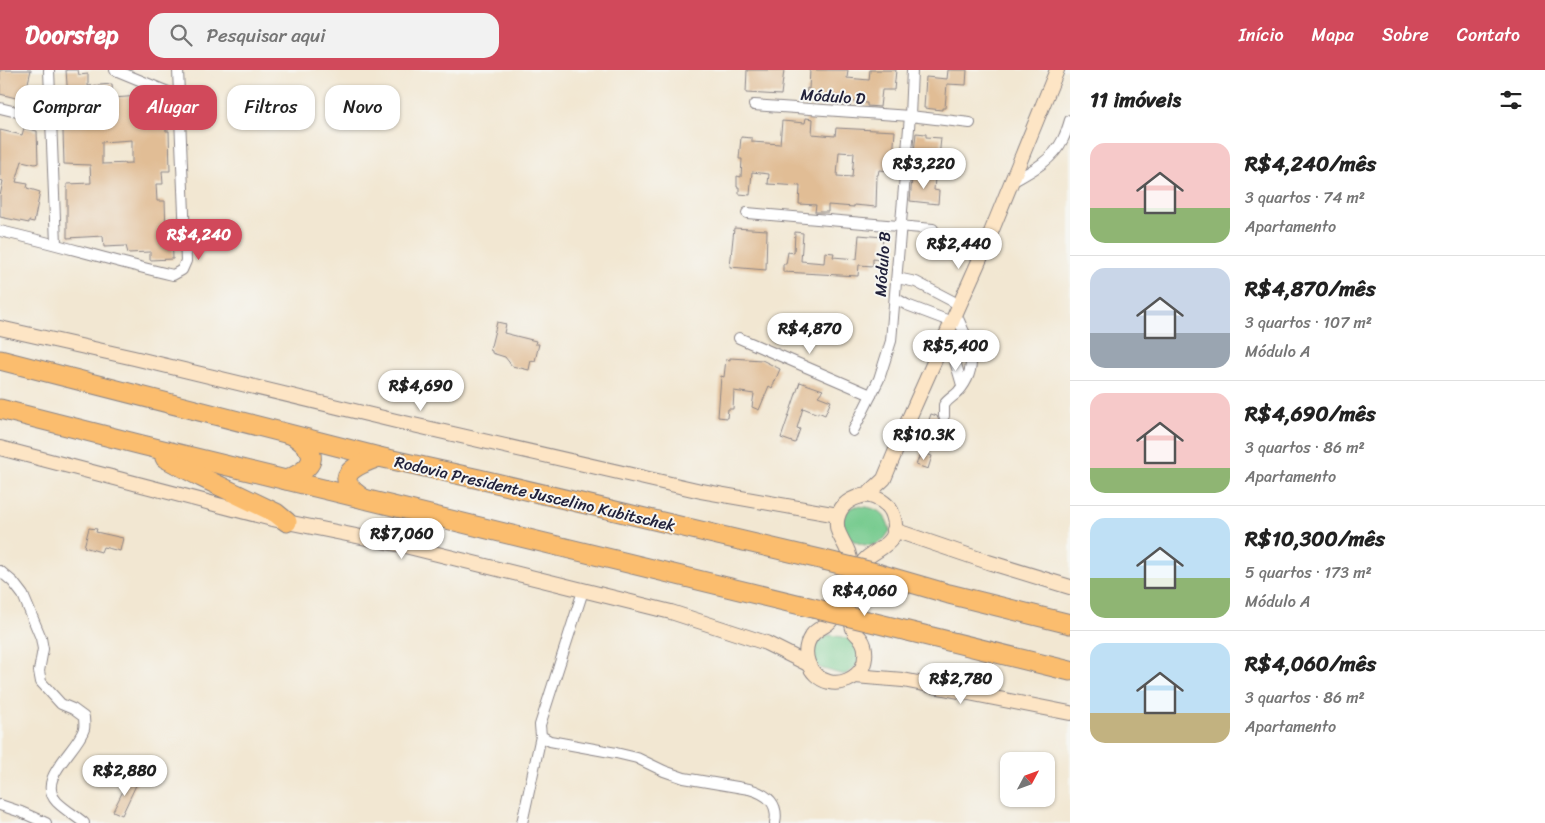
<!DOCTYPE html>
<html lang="pt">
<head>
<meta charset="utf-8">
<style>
  body { margin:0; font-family:Sriracha,sans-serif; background:#f2f2f2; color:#222; height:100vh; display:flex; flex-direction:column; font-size:19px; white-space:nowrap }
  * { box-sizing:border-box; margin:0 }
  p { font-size:16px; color:#767676 }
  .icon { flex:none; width:28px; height:28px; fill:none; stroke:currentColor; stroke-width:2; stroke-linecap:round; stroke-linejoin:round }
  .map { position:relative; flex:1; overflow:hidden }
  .sheet { display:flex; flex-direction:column; background:#fff; width:475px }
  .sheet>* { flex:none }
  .banner { position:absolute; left:15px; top:15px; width:475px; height:45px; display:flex; gap:10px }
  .needle { width:32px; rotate:49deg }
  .buttons { position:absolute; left:1000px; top:682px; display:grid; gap:10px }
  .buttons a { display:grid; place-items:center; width:55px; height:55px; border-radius:10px; background:#fff; box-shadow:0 1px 4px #0004; font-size:25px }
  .price { position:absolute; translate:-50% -42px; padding:0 11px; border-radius:18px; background:#fff; color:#222; font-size:16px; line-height:32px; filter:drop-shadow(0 1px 2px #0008) }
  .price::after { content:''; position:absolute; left:50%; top:30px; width:15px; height:11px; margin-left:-8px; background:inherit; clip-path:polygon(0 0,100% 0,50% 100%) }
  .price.active { background:#d1495b; color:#fff }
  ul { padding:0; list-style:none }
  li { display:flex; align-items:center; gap:15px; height:125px; padding:0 20px }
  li+li { border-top:1px solid #e0e0e0 }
  li span { display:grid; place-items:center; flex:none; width:140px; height:100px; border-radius:15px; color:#555 }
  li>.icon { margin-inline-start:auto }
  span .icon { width:60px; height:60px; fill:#fffc; stroke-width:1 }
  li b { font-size:21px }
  h2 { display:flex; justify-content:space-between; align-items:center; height:60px; padding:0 20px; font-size:21px }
  .pill { padding:0 18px; border-radius:15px; background:#fff; box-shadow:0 1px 4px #0004; font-size:18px; line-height:45px }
  .pill.active { background:#d1495b; color:#fff }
  header { display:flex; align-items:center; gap:30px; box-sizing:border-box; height:70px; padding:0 25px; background:#d1495b; color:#fff }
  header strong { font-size:24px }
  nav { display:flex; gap:28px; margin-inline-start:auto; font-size:18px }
  .search { width:350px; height:45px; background:#f2f2f2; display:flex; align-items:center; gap:12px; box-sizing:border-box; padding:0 18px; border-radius:15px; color:#767676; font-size:19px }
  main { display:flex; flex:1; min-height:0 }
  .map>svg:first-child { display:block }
</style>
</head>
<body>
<header>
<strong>Doorstep</strong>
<div class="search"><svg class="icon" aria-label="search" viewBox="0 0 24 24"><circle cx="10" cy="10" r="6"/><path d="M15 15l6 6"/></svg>Pesquisar aqui</div>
<nav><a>Início</a><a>Mapa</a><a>Sobre</a><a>Contato</a></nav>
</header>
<main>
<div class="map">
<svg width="1070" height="753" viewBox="0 0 1070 753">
  <rect width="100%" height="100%" fill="#f6f6f2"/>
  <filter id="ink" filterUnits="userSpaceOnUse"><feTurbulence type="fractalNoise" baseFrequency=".02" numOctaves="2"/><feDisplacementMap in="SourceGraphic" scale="10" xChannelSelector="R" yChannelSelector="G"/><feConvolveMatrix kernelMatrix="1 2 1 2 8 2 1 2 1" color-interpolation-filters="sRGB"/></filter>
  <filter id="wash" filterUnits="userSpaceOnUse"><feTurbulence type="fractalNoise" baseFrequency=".0096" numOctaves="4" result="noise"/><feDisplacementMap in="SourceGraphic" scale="20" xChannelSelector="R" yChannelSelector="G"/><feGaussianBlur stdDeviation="1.12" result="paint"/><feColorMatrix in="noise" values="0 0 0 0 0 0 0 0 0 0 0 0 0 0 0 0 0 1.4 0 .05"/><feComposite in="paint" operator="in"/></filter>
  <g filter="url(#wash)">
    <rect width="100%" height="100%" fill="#f2e7d2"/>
    <!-- green -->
    <g fill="#75ca8d" stroke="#4c7664">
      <path d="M856,436C875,437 886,441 890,461C887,464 885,469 882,471C869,481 853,472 843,463V445L848,440Z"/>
      <path d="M829,565C837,566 845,567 852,571C861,578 864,590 855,597C852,599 849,603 846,604C840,605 832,601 827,600C818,598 812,594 813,585C814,574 821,570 829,565Z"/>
    </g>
    <g id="blocks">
      <!-- building -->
      <g fill="#e1bd95" fill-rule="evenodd">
        <polygon points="0,0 31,0 24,30 0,24"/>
        <path d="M66,0H78L79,5L88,4V16L112,14L113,28L140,26V30L148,29L149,36H164L166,61H169L170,101H162L163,114H156L157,131H165L166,161L172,160L173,189L150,190V182L128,183L126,176L104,177L103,166L67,168V114L91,113L90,95L64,94L62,29H68ZM132,70V93L102,94V72Z"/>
        <polygon points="747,0 784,0 781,25 746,23"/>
        <polygon points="810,0 848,0 847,8 869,10 870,0 896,0 894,20 882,20 880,37 867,36 867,33 845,31 843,29 832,28 832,30 806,27 807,18 809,19"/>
        <polygon points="948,0 967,0 966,15 947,14 945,38 942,38 942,40 924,38 926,7 947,9"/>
        <path d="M806,48L813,49L812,64L835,66L836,58L895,61L892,101L879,100L878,105H877L876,137L854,135V137L828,135V142H815L816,135L799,134L800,116L768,114L769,104L752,102L750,125L739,124V117H737V106L741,107L742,89H739L741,67L752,68V72L780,74L782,51L805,53ZM839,82L854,83L852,107L837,106Z"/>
        <polygon points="24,58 37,61 38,93 35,94 22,91 16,112 28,114 27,118 40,122 34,152 29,151 29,153 0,147 0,126 3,111 0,110 0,60 22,65"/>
        <polygon points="916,63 926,64 926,67 941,68 939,88 924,87 924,84 914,83"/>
        <polygon points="913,106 935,108 934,120 939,121 938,134 910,131 912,108"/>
        <polygon points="734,158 767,160 766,200 730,197"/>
        <polygon points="795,162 803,163 801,191 824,193 825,182 834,183 833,187 857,189 859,165 883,167 881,190 873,189 873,196 859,195 858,206 783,202 783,194 786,194 788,182 794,183"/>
        <polygon points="497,252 506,254 504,263 536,271 535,274 539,274 535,291 531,290 529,300 512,296 505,287 492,283 492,281 490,280"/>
        <polygon points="730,288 762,290 780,299 772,318 769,316 759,340 752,337 754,324 734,321 733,339 728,339 727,348 718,347 721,306 724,307 726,289 730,290"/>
        <polygon points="800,312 823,320 818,326 831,331 825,345 818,342 818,344 803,338 797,358 800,359 795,373 781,368"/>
        <polygon points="931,344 937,346 939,351 936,361 926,358"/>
        <polygon points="921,382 932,386 928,399 916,395"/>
        <polygon points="89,458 97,459 96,462 123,468 120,481 103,477 101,482 84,477"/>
        <polygon points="129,709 137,713 122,745 113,741"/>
      </g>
    </g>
  </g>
  <g filter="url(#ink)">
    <use href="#blocks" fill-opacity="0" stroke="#8a8486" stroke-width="1"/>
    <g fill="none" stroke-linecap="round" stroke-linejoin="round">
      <!-- street casing -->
      <g stroke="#8a8486" stroke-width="12">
        <g id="street">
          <polyline points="49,0 56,174"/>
          <polyline points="115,0 178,26"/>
          <polyline points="754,35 910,46 970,53"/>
          <polyline points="0,38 50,50"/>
          <path d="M1012,112C1032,101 1053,90 1063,69C1066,63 1068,57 1070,50"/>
          <polyline points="747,143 933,159"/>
          <path d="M0,161C58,174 115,192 173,205L182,200L186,191L178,0"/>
          <polyline points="897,208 916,212 960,235"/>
          <polyline points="895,228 907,235 952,252"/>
          <polyline points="739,268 871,325"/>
          <polyline points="962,315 955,291 955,280 964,262"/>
          <path d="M944,346V335C948,329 953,327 958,322C982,295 968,271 956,244"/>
          <polyline points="853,361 879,309 891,271 910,46 912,0"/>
          <path d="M0,501L13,512L23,525L41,568L43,579L39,601L41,612L61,634L73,639L84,647C84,651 85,655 84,659C77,681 35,709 57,732C65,740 76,746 84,753"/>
          <path d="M583,521L540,655L541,666L550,671L616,683L637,688L664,701L684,708L749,719C767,724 779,733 775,753"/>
          <polyline points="0,735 21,742 46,753"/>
          <polyline points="522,753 541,666"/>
        </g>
      </g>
      <!-- secondary casing -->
      <g stroke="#8a8486" stroke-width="16">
        <g id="secondary">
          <polyline points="0,258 134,288 396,351 701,421 838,445"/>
          <polyline points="0,378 272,449 401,475 671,542 766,573 808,594"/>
          <path d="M867,425C879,428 889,433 893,445C905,480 865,478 860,498C856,515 846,544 854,561C855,564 859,566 861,569C867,577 866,590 862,598C855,609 841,615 829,612C808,607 799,580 813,564C818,558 827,556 831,550C836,545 850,500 850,493C851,475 832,465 838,446C842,432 854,427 867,425Z"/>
          <polyline points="867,425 884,409 910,346 983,182 1057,0"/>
          <polyline points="894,460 988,492 1070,517"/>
          <polyline points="855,606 903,610 1070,643"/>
        </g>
      </g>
      <!-- highway casing -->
      <g stroke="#8a8486" stroke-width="21">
        <g id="highway">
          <polyline points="0,290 379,387 479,409 824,490"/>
          <polyline points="0,339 142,375 813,538"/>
          <polyline points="165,388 201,407 276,443 287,452"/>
          <path d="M286,410C314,398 322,385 294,366"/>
          <path d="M364,429C330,407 353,396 379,387"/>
          <polyline points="880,504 949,524 1070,554"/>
          <polyline points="867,551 1070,601"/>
        </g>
      </g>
      <!-- street -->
      <use href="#street" stroke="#fff" stroke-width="10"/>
      <!-- secondary -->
      <use href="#secondary" stroke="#fde5c5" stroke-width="14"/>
      <!-- highway -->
      <use href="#highway" stroke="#fbbd6e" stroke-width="19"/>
      <!-- highway-bridge casing -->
      <g stroke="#8a8486" stroke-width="21" stroke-linecap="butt">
        <g id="highway-bridge">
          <polyline points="824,490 880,504"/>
          <polyline points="813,538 867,551"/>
        </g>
      </g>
      <!-- highway-bridge -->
      <use href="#highway-bridge" stroke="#fbbd6e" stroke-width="19"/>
    </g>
  </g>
  <g text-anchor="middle" stroke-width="4" stroke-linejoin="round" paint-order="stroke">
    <!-- street labels -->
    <g font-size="16" fill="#22223b" stroke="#f6f6f2">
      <text transform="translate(833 26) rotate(4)" y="6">Módulo D</text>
      <text transform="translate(882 194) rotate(-86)" y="6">Módulo B</text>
      <text transform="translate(535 423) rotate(13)" y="6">Rodovia Presidente Juscelino Kubitschek</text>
    </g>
  </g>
</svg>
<div class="buttons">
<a><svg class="needle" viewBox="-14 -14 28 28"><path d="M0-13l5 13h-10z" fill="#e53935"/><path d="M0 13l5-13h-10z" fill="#767676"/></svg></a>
</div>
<b class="price" style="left:924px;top:120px">R$3,220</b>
<b class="price active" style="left:199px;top:191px">R$4,240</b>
<b class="price" style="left:959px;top:200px">R$2,440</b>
<b class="price" style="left:810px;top:285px">R$4,870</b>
<b class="price" style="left:956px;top:302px">R$5,400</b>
<b class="price" style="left:421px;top:342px">R$4,690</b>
<b class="price" style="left:924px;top:391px">R$10.3K</b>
<b class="price" style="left:402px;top:490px">R$7,060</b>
<b class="price" style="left:865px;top:547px">R$4,060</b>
<b class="price" style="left:961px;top:635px">R$2,780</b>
<b class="price" style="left:125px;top:727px">R$2,880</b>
<div class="banner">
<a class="pill">Comprar</a>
<a class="pill active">Alugar</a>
<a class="pill">Filtros</a>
<a class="pill">Novo</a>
</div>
</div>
<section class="sheet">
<h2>11 imóveis<svg class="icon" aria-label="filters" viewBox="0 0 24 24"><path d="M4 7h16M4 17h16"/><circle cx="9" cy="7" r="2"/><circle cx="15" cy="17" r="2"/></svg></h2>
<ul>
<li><span style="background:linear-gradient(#f6c9c9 65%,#8fb573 0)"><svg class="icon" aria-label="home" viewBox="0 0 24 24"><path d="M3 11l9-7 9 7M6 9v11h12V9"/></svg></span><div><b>R$4,240/mês</b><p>3 quartos · 74 m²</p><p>Apartamento</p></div></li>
<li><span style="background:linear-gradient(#c9d6e8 65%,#9aa5b1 0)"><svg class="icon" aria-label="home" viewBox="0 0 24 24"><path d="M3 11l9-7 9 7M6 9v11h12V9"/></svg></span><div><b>R$4,870/mês</b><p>3 quartos · 107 m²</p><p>Módulo A</p></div></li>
<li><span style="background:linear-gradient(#f6c9c9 75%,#8fb573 0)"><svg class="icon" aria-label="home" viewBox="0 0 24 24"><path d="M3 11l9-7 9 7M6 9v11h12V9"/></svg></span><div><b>R$4,690/mês</b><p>3 quartos · 86 m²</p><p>Apartamento</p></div></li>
<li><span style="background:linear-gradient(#bfe0f5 60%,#8fb573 0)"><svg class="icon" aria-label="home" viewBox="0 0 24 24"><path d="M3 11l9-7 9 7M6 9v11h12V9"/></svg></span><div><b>R$10,300/mês</b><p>5 quartos · 173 m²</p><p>Módulo A</p></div></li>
<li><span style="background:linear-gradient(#bfe0f5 70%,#c2b280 0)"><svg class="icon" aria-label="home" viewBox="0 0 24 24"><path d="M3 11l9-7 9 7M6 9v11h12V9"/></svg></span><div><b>R$4,060/mês</b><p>3 quartos · 86 m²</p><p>Apartamento</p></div></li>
</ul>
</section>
</main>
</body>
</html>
